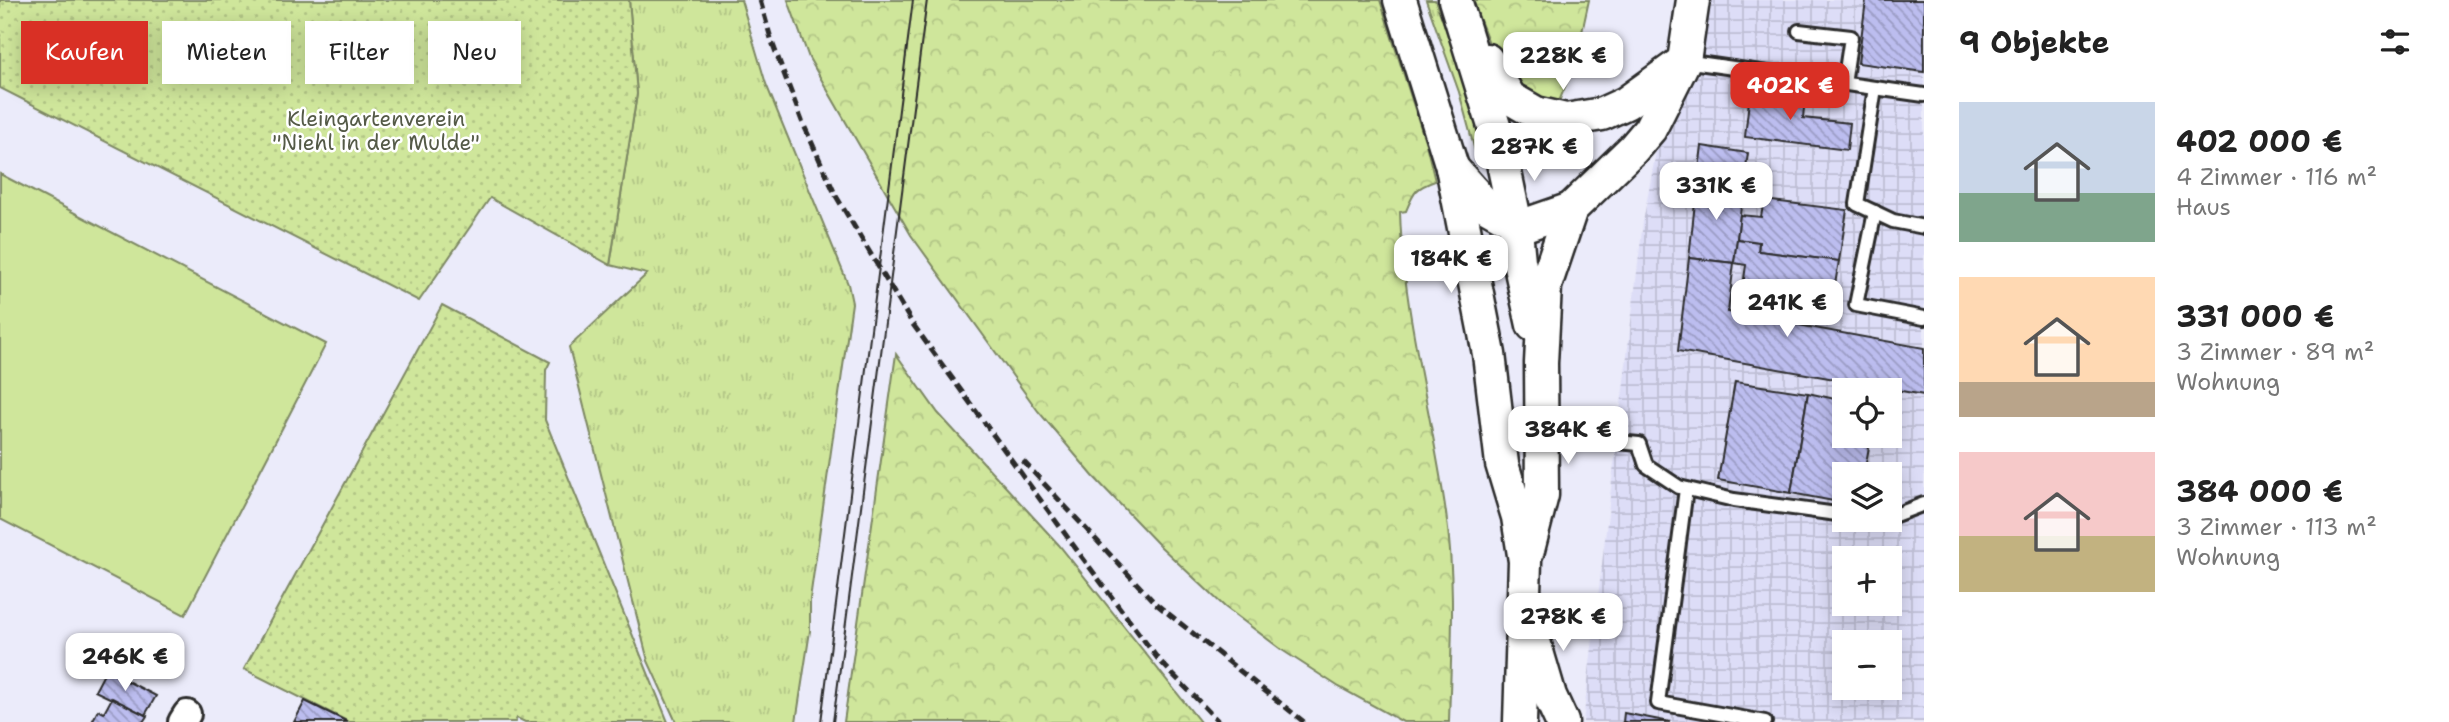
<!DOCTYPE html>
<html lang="de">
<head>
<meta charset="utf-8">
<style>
  body { margin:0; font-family:"Shantell Sans",sans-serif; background:#f2f2f2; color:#222; height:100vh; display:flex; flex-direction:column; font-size:26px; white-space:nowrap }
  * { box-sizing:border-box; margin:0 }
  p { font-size:23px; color:#767676 }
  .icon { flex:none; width:38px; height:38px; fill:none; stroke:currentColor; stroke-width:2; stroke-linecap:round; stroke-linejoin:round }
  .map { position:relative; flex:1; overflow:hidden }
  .details { display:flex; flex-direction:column; background:#fff; width:525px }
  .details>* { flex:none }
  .banner { position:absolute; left:21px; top:21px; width:665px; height:63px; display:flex; gap:14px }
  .buttons { position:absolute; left:1832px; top:378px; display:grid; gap:14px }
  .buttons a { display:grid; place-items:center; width:70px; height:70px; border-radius:0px; background:#fff; box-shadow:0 4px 18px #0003; font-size:35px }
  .price { position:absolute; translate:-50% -60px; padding:0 16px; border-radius:14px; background:#fff; color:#222; font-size:23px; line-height:46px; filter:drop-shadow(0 2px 4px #0008) }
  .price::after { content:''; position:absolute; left:50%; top:42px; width:21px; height:16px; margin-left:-10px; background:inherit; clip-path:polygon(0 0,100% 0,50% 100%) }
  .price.on { background:#d93025; color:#fff }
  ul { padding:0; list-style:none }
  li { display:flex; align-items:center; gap:21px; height:175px; padding:0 35px }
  li span { display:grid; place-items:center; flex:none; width:196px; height:140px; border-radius:0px; color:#555 }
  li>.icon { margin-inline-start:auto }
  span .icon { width:84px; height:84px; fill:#fffc; stroke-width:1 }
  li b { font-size:30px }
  h2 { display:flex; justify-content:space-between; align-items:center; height:84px; padding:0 35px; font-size:30px }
  .chip { padding:0 24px; border-radius:0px; background:#fff; box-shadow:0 4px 18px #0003; font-size:24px; line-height:63px }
  .chip.on { background:#d93025; color:#fff }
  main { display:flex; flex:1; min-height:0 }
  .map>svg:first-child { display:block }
</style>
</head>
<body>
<main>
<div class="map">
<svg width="1924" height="722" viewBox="0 0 1924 722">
  <defs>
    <pattern id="industrial-grid" width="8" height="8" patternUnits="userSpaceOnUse" patternTransform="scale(1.75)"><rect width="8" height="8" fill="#ddddf7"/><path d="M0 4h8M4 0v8" fill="none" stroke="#bebed4"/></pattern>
    <pattern id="grass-tufts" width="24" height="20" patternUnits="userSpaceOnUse" patternTransform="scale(1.75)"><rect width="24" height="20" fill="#cfe69b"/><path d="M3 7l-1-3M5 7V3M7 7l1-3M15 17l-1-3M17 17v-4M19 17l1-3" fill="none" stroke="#b2c586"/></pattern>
    <pattern id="forest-crowns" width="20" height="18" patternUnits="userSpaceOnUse" patternTransform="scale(1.75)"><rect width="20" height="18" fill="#cfe69b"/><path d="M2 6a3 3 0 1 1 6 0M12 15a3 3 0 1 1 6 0" fill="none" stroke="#b2c586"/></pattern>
    <pattern id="park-dots" width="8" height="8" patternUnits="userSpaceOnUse" patternTransform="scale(1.75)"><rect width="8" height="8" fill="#cfe69b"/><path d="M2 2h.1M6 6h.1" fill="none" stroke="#b2c586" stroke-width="1.8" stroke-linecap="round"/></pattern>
    <pattern id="building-back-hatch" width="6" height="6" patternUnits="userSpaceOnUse" patternTransform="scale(1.75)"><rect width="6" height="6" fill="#bcbdef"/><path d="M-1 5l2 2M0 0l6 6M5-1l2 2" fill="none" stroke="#999ac2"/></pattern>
  </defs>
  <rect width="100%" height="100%" fill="#ebebfa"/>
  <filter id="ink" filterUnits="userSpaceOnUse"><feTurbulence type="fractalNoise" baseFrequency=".0143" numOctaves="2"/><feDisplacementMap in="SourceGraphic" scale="14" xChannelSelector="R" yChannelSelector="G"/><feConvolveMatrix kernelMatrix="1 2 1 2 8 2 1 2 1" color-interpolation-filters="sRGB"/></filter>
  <g filter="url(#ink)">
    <!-- industrial -->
    <path fill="url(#industrial-grid)" fill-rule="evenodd" d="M1684,0H1924V722H1583L1643,222ZM1844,390H1890V436H1844ZM1844,474H1890V520H1844ZM1844,558H1890V604H1844ZM1844,642H1890V688H1844Z"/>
    <!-- grass -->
    <g fill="url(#grass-tufts)" stroke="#7d8863" stroke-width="2">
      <polygon points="629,0 741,0 766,84 848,284 852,303 810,599 810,631 796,722 676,722 648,661 569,347 647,274 610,265 637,94"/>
      <polygon points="1426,0 1435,0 1472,99 1486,154 1477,158 1459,92"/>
    </g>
    <!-- forest -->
    <g fill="url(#forest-crowns)" stroke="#7d8863" stroke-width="2">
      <path d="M788,0H1380L1426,144L1435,181C1415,188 1414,192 1406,211L1400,212C1403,313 1432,413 1446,513C1456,583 1451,652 1449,722H1403L1339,687L1282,650L1225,607L1160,546L1093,476L1038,411L911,235L809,58Z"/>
      <polygon points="1472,0 1589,0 1576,60 1556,109 1532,98 1495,58"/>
      <polygon points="896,354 938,413 1059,545 1200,722 844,722"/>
    </g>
    <!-- park -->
    <g fill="url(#park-dots)" stroke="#7d8863" stroke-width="2">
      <polygon points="0,0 629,0 637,94 610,265 490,198 419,301 0,88"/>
      <polygon points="442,305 550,362 546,370 545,420 668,722 525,722 517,718 515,722 349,722 244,669"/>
    </g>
    <!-- pitch -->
    <polygon fill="#cfe69b" stroke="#7d8863" stroke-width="2" points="0,174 326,344 185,615 0,519"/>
    <!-- building -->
    <g fill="url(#building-back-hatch)" stroke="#2b2b2b" stroke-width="2">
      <polygon points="1866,0 1924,0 1924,72 1858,63"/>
      <polygon points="1751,82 1768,84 1767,94 1805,98 1803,118 1850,123 1847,150 1745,137"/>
      <polygon points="1702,146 1748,153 1744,183 1718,181 1717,187 1697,184"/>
      <polygon points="1718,181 1744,183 1734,263 1689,258 1697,184 1717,187"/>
      <polygon points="1764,200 1847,210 1839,261 1758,251 1759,242 1737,239 1740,215 1761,217"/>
      <polygon points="1737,239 1759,242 1758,251 1839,261 1833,296 1743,286 1746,265 1734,263"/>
      <polygon points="1689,258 1734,263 1728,312 1924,348 1924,395 1678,351"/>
      <polygon points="1735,382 1808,393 1791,493 1718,480"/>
      <polygon points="1808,393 1844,401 1844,436 1871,436 1864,474 1844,474 1844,503 1791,493"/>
      <polygon points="106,670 156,696 145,715 95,691"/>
      <polygon points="112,698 147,716 143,722 92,722 98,710 104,713"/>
      <polygon points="305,701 348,722 294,722"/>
      <polygon points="1624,713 1670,722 1623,722"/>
    </g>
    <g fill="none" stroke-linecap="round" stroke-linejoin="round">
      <!-- service casing -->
      <g stroke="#2b2b2b" stroke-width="18">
        <g id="service">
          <polyline points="1799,31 1851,37 1844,84"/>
          <polyline points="1684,61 1924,95"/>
          <polyline points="1875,88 1857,204 1893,221 1924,227"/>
          <polyline points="1875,212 1856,305 1924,318"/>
          <polyline points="1542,435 1639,444 1646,465 1679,487 1734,500 1844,515"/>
          <polyline points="1686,489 1658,703 1765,722"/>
          <polyline points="1890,517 1924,504"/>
        </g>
      </g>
      <!-- minor casing -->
      <g stroke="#2b2b2b" stroke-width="32">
        <polyline id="minor" points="182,722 187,714"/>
      </g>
      <!-- tertiary casing -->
      <g stroke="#2b2b2b" stroke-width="37">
        <g id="tertiary">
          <polyline points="1400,0 1452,167 1489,354 1502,464 1518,517 1525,561 1520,722"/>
          <polyline points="1455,0 1498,139 1515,220 1519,261 1533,325"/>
          <polyline points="1487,60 1510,98 1536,113 1566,120 1602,114 1626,103 1680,64"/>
          <polyline points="1452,168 1485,205 1522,226 1571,209"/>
          <polyline points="1528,550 1542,495 1541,363 1545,286 1571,209 1633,149 1650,129 1684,61 1693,0"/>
          <polyline points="1533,638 1550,696 1562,722"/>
        </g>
      </g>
      <!-- service -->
      <use href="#service" stroke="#fff" stroke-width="12"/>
      <!-- minor -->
      <use href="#minor" stroke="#fff" stroke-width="26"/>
      <!-- tertiary -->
      <use href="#tertiary" stroke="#fff" stroke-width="32"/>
      <!-- tram -->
      <g stroke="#2b2b2b" stroke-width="2">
        <polyline points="821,722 913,0"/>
        <polyline points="833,722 927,0"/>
      </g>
      <!-- rail -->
      <g stroke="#2b2b2b" stroke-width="5" stroke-dasharray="10 5" stroke-linecap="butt">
        <polyline points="760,0 772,42 802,121 836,196 912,323 1079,553 1158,659 1219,722"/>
        <polyline points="1023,461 1155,603 1304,722"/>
      </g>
    </g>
  </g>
  <g text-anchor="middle" stroke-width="5" stroke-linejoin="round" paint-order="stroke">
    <!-- park labels -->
    <g font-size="21" fill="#545a47" stroke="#fff">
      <text x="376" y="126">Kleingartenverein<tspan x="376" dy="24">"Niehl in der Mulde"</tspan></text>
    </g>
  </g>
</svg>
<div class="buttons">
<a><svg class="icon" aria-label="locate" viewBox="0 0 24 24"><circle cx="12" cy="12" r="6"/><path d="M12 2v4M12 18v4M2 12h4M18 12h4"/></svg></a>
<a><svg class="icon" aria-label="layers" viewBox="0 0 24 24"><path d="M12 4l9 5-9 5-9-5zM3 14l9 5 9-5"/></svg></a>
<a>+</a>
<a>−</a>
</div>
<b class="price" style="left:1563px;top:92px">228K €</b>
<b class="price on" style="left:1790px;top:122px">402K €</b>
<b class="price" style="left:1534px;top:183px">287K €</b>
<b class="price" style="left:1716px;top:222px">331K €</b>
<b class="price" style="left:1451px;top:295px">184K €</b>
<b class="price" style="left:1787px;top:339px">241K €</b>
<b class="price" style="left:1568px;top:466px">384K €</b>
<b class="price" style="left:1563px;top:653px">278K €</b>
<b class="price" style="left:125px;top:693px">246K €</b>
<div class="banner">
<a class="chip on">Kaufen</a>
<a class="chip">Mieten</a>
<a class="chip">Filter</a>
<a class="chip">Neu</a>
</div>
</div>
<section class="details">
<h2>9 Objekte<svg class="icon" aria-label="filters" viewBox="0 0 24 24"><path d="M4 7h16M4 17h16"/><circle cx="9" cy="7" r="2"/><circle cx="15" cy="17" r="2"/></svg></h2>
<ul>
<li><span style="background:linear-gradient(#c9d6e8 65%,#7fa58c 0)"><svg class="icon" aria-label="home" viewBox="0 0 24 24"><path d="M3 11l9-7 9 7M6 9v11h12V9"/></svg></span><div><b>402 000 €</b><p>4 Zimmer · 116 m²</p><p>Haus</p></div></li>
<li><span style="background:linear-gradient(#ffd9b3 75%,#b9a48a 0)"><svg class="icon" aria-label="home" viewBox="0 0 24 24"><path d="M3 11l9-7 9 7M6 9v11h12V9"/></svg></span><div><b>331 000 €</b><p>3 Zimmer · 89 m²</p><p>Wohnung</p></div></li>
<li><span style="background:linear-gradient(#f6c9c9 60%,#c2b280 0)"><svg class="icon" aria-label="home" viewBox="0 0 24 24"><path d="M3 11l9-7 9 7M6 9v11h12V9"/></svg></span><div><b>384 000 €</b><p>3 Zimmer · 113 m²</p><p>Wohnung</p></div></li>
</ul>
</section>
</main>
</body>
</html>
